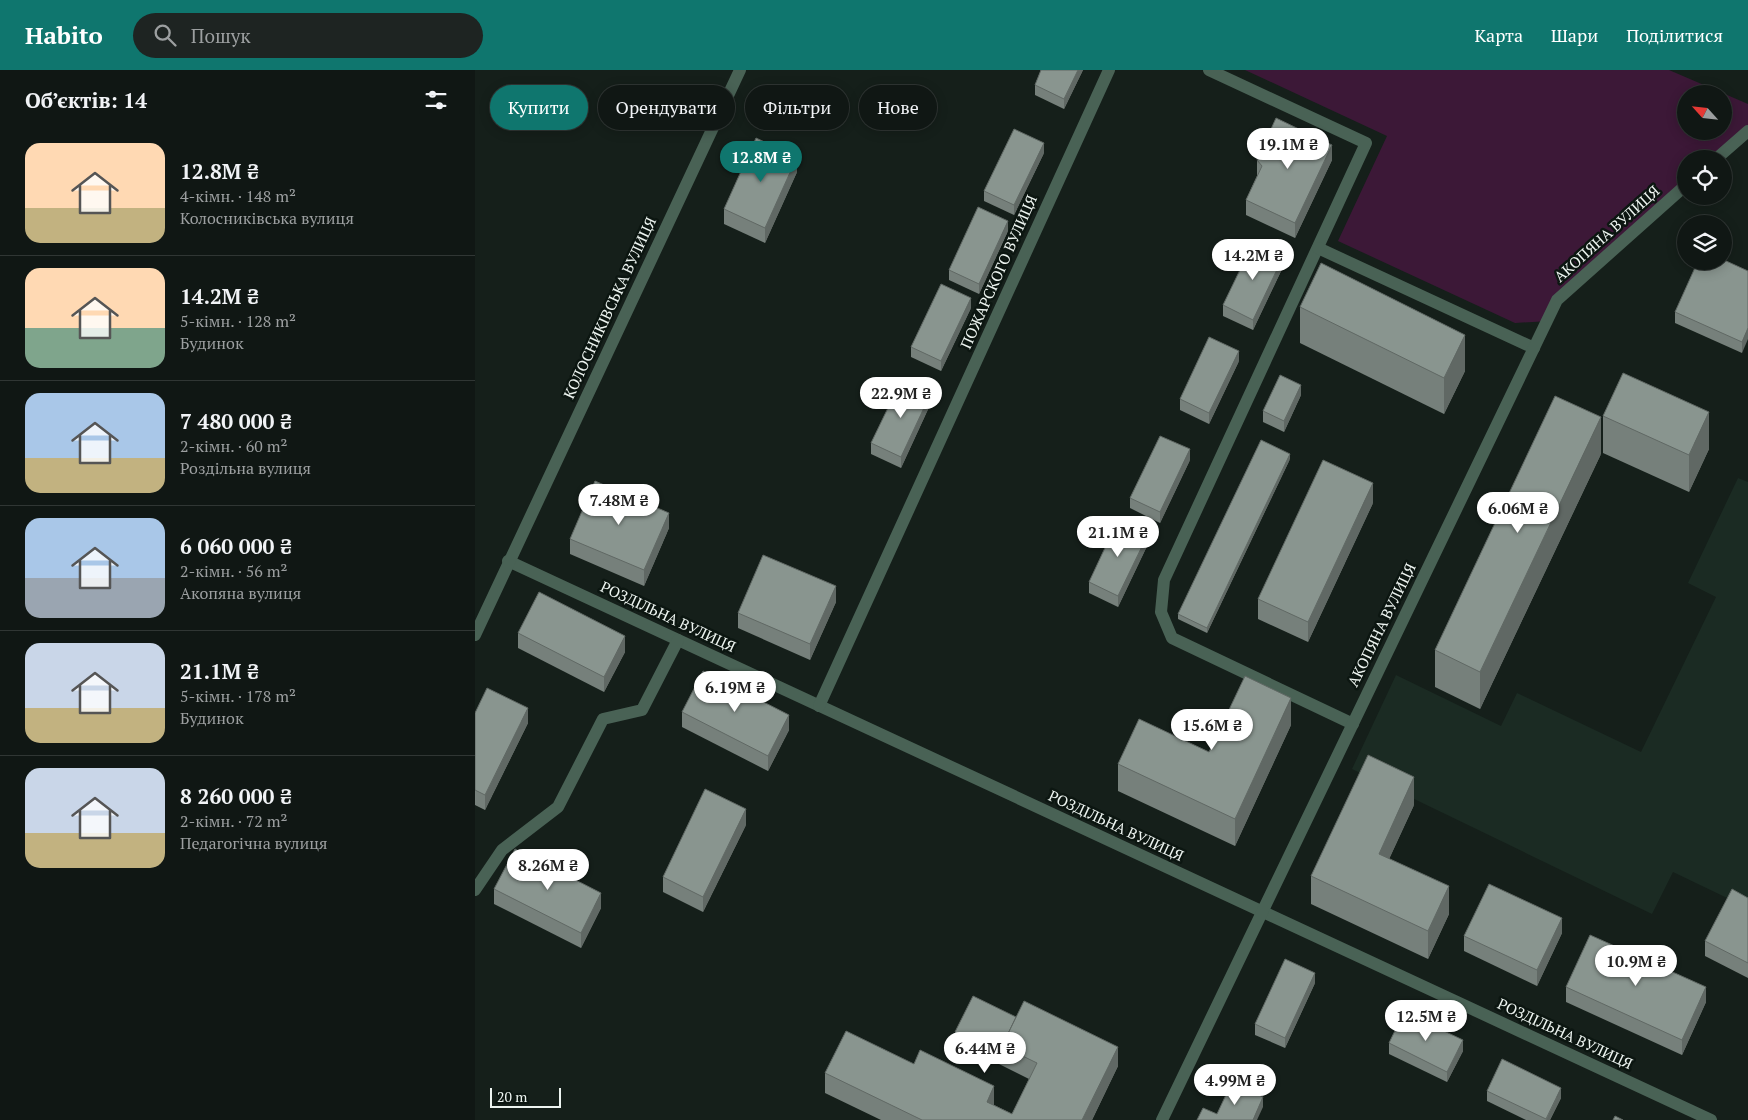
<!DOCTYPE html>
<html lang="uk">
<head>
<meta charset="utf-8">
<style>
  body { margin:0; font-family:"PT Serif",serif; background:#1e2422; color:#f1f3f6; height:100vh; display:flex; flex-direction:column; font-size:19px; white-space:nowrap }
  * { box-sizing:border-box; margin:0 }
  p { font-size:16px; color:#9c9fa0 }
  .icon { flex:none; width:28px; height:28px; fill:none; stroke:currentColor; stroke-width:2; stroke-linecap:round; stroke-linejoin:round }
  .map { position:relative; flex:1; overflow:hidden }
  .details { display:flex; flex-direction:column; background:#101714; width:475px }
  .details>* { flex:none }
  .banner { position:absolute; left:15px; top:15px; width:475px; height:45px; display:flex; gap:10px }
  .needle { width:32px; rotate:297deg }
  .fabs { position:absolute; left:1202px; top:15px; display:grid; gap:10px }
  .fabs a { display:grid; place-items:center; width:55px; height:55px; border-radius:50%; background:#101714; box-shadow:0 2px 12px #0003,0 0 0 1px #303634; font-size:25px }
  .scale { position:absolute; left:15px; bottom:12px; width:71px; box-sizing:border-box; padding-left:5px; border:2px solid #edf4f0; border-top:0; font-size:14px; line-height:18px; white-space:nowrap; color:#edf4f0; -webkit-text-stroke:4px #0c1611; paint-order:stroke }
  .price { position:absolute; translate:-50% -42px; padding:0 11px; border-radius:18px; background:#fff; color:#222; font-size:16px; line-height:32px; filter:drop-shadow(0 1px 2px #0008) }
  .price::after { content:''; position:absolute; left:50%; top:30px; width:15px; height:11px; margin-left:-8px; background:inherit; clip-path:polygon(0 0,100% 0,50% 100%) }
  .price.selected { background:#0f766e; color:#fff }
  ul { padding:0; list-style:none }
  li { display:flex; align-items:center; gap:15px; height:125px; padding:0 25px }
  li+li { border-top:1px solid #303634 }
  li span { display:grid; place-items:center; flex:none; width:140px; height:100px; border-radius:15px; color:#555 }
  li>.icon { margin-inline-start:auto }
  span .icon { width:60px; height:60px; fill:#fffc; stroke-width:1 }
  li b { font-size:21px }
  h2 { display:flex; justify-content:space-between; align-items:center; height:60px; padding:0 25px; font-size:21px }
  .pill { padding:0 18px; border-radius:22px; background:#101714; box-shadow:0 2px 12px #0003,0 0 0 1px #303634; font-size:18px; line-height:45px }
  .pill.selected { background:#0f766e; color:#fff }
  header { display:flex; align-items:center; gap:30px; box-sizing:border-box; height:70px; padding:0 25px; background:#0f766e; color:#fff }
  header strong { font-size:24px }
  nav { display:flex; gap:28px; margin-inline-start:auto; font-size:18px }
  .search { width:350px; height:45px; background:#1e2422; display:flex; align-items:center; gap:12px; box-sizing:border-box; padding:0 18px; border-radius:28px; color:#9c9fa0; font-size:19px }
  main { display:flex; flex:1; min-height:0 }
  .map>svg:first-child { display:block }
</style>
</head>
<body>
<header>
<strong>Habito</strong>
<div class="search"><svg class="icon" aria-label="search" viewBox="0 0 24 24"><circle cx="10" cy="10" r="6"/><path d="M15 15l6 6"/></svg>Пошук</div>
<nav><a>Карта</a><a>Шари</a><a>Поділитися</a></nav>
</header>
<main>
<section class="details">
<h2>Об’єктів: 14<svg class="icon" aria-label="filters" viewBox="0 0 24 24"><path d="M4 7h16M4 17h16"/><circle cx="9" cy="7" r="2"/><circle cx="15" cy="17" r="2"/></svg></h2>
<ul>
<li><span style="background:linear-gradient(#ffd9b3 65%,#c2b280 0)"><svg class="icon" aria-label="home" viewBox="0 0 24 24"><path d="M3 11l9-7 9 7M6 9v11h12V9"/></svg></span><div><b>12.8M ₴</b><p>4-кімн. · 148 m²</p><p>Колосниківська вулиця</p></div></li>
<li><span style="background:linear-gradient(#ffd9b3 60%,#7fa58c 0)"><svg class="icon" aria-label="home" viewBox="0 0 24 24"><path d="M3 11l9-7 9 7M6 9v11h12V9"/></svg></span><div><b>14.2M ₴</b><p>5-кімн. · 128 m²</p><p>Будинок</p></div></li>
<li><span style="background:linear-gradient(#a9c7e8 65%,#c2b280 0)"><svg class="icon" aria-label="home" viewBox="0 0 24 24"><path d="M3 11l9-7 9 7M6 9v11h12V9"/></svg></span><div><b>7 480 000 ₴</b><p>2-кімн. · 60 m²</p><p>Роздільна вулиця</p></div></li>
<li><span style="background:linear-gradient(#a9c7e8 60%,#9aa5b1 0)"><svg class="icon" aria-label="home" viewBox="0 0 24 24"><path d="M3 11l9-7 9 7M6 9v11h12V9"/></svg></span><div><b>6 060 000 ₴</b><p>2-кімн. · 56 m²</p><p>Акопяна вулиця</p></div></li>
<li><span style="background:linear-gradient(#c9d6e8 65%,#c2b280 0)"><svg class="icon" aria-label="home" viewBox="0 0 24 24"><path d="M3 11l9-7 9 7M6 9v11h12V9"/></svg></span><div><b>21.1M ₴</b><p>5-кімн. · 178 m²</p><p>Будинок</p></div></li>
<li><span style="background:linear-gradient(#c9d6e8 65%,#c2b280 0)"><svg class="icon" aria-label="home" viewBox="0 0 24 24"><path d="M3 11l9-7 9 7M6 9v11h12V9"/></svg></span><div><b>8 260 000 ₴</b><p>2-кімн. · 72 m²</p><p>Педагогічна вулиця</p></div></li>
</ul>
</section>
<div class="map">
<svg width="1273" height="1050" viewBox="0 0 1273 1050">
  <rect width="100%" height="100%" fill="#151f1a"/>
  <!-- built -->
  <polygon fill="#1b2b23" points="1263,408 1273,412 1273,838 1198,802 1177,844 877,699 921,605 1026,656 1042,623 1166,682 1241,527 1213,513"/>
  <!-- green -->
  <path fill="#3c1837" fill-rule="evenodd" d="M770,0H1194L1273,34V63L1245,89H1211V119L1085,232L1075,251L1040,253L863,171L912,66ZM1211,24H1249V61H1211Z"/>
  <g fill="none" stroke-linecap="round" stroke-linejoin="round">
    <!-- minor -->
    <g stroke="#496255" stroke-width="12">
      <polyline points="734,0 891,73 689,510 686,542 697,568 878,654"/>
      <polyline points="1241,89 1273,61"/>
      <polyline points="843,178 1059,278"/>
      <polyline points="33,491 1236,1050"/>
      <polyline points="0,565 265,0"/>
      <polyline points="344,636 634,0"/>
      <polyline points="0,820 27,780 83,737 128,649 167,640 203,570"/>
      <polyline points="687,1050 1082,230 1211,115"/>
    </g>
  </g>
  <!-- wall -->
  <g fill="#76807b">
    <polygon points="566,0 608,0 589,39 560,25 560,15"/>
    <polygon points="569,83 539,145 509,131 509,121"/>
    <polygon points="782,90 857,90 820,168 771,145 771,130 782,106"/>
    <polygon points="322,102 290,173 249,154 249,139"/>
    <polygon points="533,161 504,224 474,210 474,200"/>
    <polygon points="808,197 778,260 748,246 748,235"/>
    <polygon points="1273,201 1267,283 1200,253 1200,242"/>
    <polygon points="825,237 990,301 969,344 825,273"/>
    <polygon points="496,238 466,301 436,287 436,277"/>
    <polygon points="764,291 734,354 705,340 705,329"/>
    <polygon points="826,325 809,362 788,352 788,341"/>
    <polygon points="455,335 426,398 396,384 396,373"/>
    <polygon points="1128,346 1234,379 1214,422 1128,383"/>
    <polygon points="1126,384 1005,639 960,617 960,580"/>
    <polygon points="815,389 732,563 703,549 703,544"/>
    <polygon points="715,390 685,453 655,438 655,428"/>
    <polygon points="898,433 833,572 783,549 783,529"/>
    <polygon points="194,458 169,516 95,484 95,469"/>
    <polygon points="673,474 643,537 614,523 614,512"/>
    <polygon points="361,532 335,590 263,558 263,543"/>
    <polygon points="43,563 150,582 129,622 43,578"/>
    <polygon points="207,642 314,660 293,701 207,657"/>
    <polygon points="0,643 53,653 10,740 0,735"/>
    <polygon points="816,655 760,776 643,721 643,694 734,682"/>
    <polygon points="939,735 914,789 974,844 953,889 836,834 836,806"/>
    <polygon points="271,755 228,842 188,822 188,807"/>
    <polygon points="19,819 126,838 106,878 19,834"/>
    <polygon points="1273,828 1273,908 1230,886 1230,871"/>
    <polygon points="1087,863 1062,916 989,881 989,866"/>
    <polygon points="840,913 810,978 780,965 780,954"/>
    <polygon points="1091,917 1231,932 1207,985 1091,932"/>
    <polygon points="480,962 643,996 617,1050 406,1050 350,1023 350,1003 519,1035 537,1044 554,1009 480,972"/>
    <polygon points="914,973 988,981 972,1012 914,984"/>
    <polygon points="1012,1021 1086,1028 1075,1050 1051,1050 1012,1031"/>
  </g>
  <!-- shaded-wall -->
  <g fill="#606864">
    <polygon points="603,0 608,0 589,39 589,29"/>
    <polygon points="569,73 569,83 539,145 539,135"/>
    <polygon points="857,75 857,90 820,168 820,153"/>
    <polygon points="322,87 322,102 290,173 290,158"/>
    <polygon points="533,151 533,161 504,224 504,214"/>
    <polygon points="808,187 808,197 778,260 778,250"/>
    <polygon points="496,228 496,238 466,301 466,291"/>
    <polygon points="1273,258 1273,269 1267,283 1267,272"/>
    <polygon points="990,265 990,301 969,344 969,308"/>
    <polygon points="764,281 764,291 734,354 734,343"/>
    <polygon points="826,315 826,325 809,362 809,351"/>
    <polygon points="455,325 455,335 426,398 426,387"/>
    <polygon points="1234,342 1234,379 1214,422 1214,385"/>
    <polygon points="1126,347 1126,384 1005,639 1005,602"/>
    <polygon points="715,379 715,390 685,453 685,442"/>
    <polygon points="815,384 815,389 732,563 732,558"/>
    <polygon points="898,413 898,433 833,572 833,552"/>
    <polygon points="194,443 194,458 169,516 169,500"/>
    <polygon points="673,464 673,474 643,537 643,526"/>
    <polygon points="361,516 361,532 335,590 335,574"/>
    <polygon points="150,566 150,582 129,622 129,607"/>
    <polygon points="816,628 816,655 760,776 760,749"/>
    <polygon points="53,638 53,653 10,740 10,725"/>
    <polygon points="314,645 314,660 293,701 293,686"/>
    <polygon points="939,707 939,735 904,811 904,784"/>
    <polygon points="271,739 271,755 228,842 228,827"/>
    <polygon points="974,816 974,844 953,889 953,861"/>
    <polygon points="126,823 126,838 106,878 106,863"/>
    <polygon points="1087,848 1087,863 1062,916 1062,900"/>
    <polygon points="840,903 840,913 810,978 810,968"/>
    <polygon points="1231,917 1231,932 1207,985 1207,970"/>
    <polygon points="988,970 988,981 972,1012 972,1002"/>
    <polygon points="643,977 643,996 617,1050 607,1050"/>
    <polygon points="519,1016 519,1036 512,1032"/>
    <polygon points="1086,1018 1086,1028 1075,1050 1071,1050"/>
    <polygon points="788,1027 788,1037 782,1050 778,1050"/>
  </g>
  <!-- building -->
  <g fill="#89958f" stroke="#606864">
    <polygon points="566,0 603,0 589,29 560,15"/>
    <polygon points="801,48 857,75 820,153 771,130 787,96 782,90"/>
    <polygon points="539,59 569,73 539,135 509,121"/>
    <polygon points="281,68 322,87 290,158 249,139"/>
    <polygon points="503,137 533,151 504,214 474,200"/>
    <polygon points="778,173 808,187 778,250 748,235"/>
    <polygon points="1249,190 1273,201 1273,258 1267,272 1200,242 1223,191 1249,191"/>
    <polygon points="846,193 990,265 969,308 825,237"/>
    <polygon points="466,214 496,228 466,291 436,277"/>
    <polygon points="734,267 764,281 734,343 705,329"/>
    <polygon points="1148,303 1234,342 1214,385 1128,346"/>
    <polygon points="805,305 826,315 809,351 788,341"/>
    <polygon points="426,311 455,325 426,387 396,373"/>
    <polygon points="1080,326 1126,347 1005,602 960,580"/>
    <polygon points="685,366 715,379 685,442 655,428"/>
    <polygon points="786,370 815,384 732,558 703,544"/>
    <polygon points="848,390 898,413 833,552 783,529"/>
    <polygon points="120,411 194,443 169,500 95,469"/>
    <polygon points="643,450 673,464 643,526 614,512"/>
    <polygon points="288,485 361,516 335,574 263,543"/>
    <polygon points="64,522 150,566 129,607 43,563"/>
    <polygon points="228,601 314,645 293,686 207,642"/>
    <polygon points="770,606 816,628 760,749 643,694 664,649 734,682"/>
    <polygon points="12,618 53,638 10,725 0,720 0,643"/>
    <polygon points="893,685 939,707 904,784 974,816 953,861 836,806"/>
    <polygon points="230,719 271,739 228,827 188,807"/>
    <polygon points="40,779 126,823 106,863 19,819"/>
    <polygon points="1014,814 1087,848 1062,900 989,866"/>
    <polygon points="1257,819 1273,828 1273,893 1230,871"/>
    <polygon points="1115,865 1231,917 1207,970 1091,917"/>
    <polygon points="810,889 840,903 810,968 780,954"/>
    <polygon points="498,926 541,947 527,976 527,985 480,962"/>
    <polygon points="549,931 643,977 607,1050 447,1050 350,1003 371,961 439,994 445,980 519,1016 512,1032 537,1044 562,993 527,976"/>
    <polygon points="929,942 988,970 972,1002 914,973"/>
    <polygon points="1027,989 1086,1018 1071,1049 1012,1021"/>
    <polygon points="757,1012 788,1027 778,1050 722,1050 728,1038 742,1044"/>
    <polygon points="1140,1046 1148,1050 1138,1050"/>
  </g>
  <g text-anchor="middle" stroke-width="5" stroke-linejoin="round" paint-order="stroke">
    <!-- street labels -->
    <g font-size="15" fill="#edf4f0" stroke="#0c1611">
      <text transform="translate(1132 164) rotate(-42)" y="5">АКОПЯНА ВУЛИЦЯ</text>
      <text transform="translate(524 202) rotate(-66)" y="5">ПОЖАРСКОГО ВУЛИЦЯ</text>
      <text transform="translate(135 238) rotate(-65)" y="5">КОЛОСНИКІВСЬКА ВУЛИЦЯ</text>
      <text transform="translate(193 547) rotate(25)" y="5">РОЗДІЛЬНА ВУЛИЦЯ</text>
      <text transform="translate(907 555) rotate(-64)" y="5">АКОПЯНА ВУЛИЦЯ</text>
      <text transform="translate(641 756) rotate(25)" y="5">РОЗДІЛЬНА ВУЛИЦЯ</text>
      <text transform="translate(1090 964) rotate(25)" y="5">РОЗДІЛЬНА ВУЛИЦЯ</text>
    </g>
  </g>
</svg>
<div class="fabs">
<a><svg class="needle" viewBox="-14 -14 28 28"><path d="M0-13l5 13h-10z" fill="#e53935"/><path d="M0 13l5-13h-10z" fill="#9c9fa0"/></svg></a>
<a><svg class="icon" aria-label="locate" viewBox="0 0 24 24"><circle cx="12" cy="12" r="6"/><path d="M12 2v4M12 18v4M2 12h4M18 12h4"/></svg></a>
<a><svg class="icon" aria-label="layers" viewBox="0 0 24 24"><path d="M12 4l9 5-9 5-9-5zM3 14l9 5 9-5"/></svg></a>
</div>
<div class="scale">20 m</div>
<b class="price" style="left:813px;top:100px">19.1M ₴</b>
<b class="price selected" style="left:286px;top:113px">12.8M ₴</b>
<b class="price" style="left:778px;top:211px">14.2M ₴</b>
<b class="price" style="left:426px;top:349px">22.9M ₴</b>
<b class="price" style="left:144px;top:456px">7.48M ₴</b>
<b class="price" style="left:1043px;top:464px">6.06M ₴</b>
<b class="price" style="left:643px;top:488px">21.1M ₴</b>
<b class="price" style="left:260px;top:643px">6.19M ₴</b>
<b class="price" style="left:737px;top:681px">15.6M ₴</b>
<b class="price" style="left:73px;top:821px">8.26M ₴</b>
<b class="price" style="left:1161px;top:917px">10.9M ₴</b>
<b class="price" style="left:951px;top:972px">12.5M ₴</b>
<b class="price" style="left:510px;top:1004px">6.44M ₴</b>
<b class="price" style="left:760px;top:1036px">4.99M ₴</b>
<div class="banner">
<a class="pill selected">Купити</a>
<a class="pill">Орендувати</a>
<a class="pill">Фільтри</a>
<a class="pill">Нове</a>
</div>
</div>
</main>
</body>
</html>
